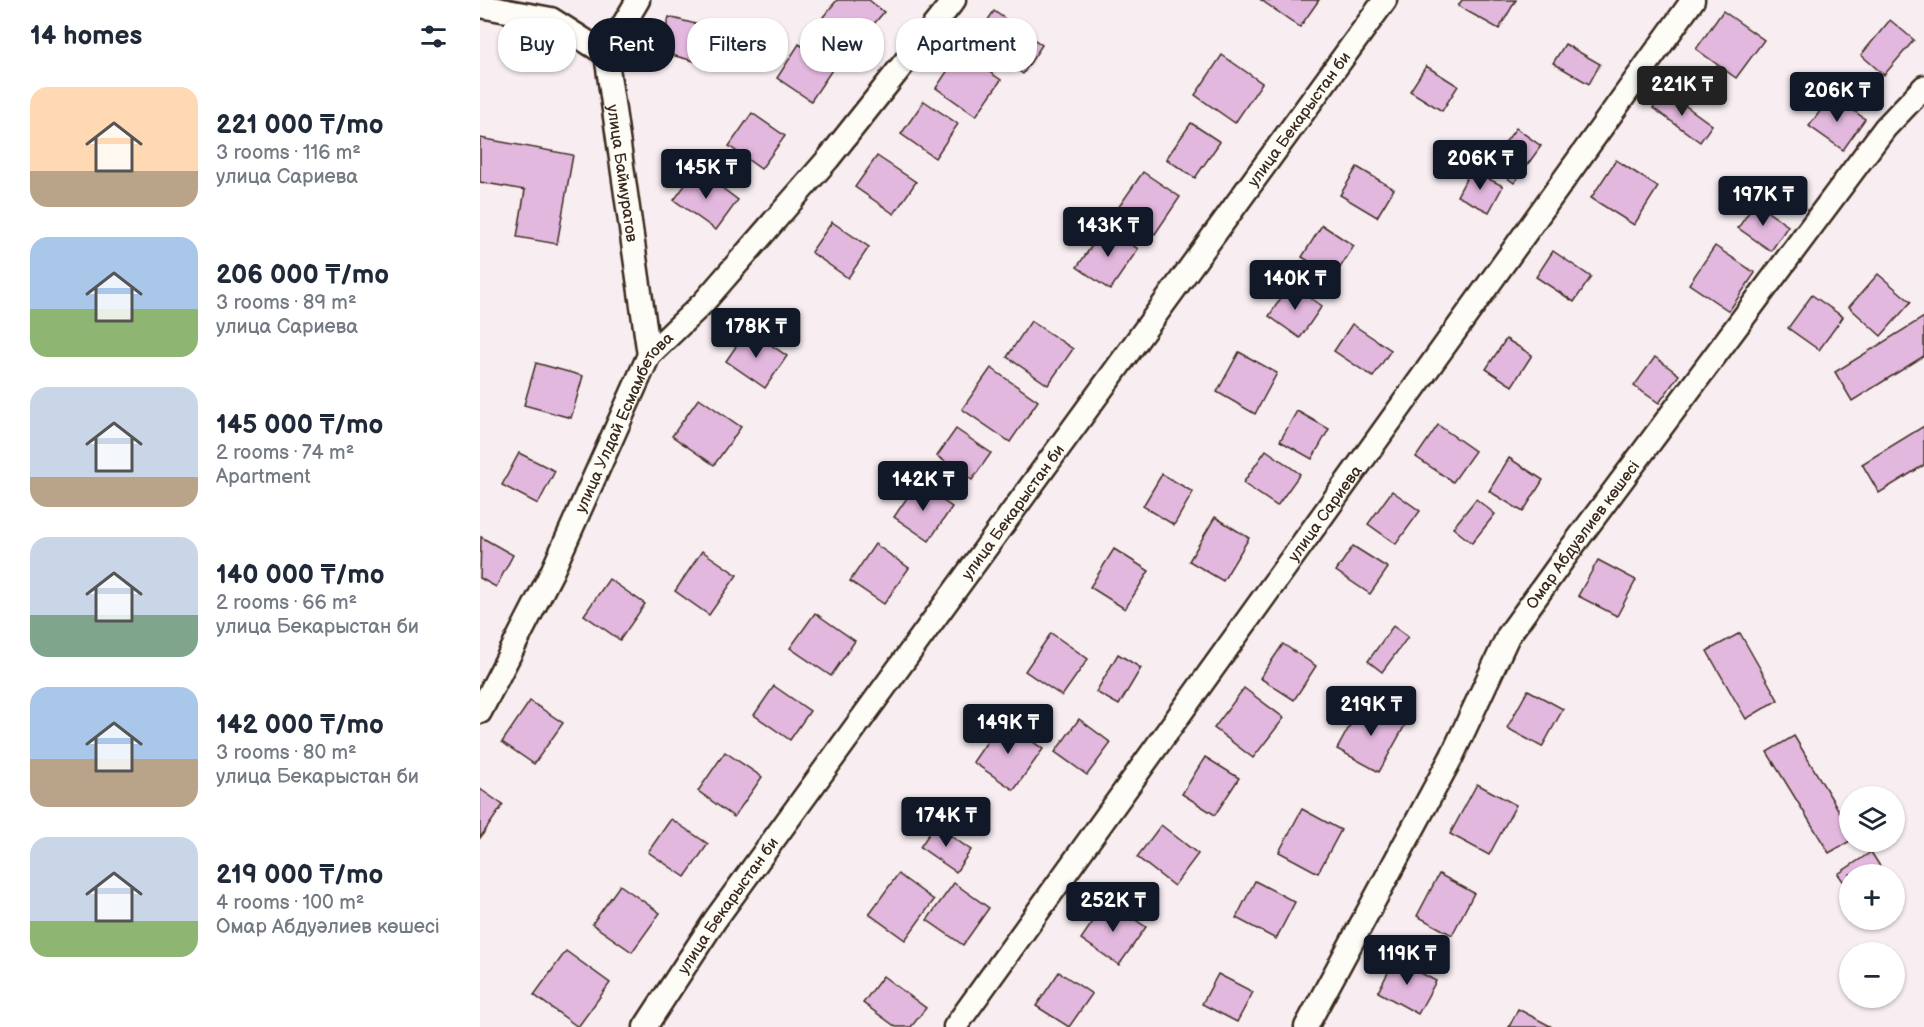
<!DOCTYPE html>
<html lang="en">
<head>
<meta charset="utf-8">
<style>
  body { margin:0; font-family:"Balsamiq Sans",sans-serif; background:#f2f2f3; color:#1f2937; height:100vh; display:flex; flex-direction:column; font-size:22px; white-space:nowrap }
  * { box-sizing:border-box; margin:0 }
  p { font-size:20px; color:#747a83 }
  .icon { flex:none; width:33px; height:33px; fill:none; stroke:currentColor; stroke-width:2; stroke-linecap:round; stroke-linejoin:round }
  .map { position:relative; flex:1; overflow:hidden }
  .drawer { display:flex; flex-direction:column; background:#fff; width:480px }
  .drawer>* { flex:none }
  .banner { position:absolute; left:18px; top:18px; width:570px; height:54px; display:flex; gap:12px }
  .buttons { position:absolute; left:1359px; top:786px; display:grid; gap:12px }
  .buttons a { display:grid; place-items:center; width:66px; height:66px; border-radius:50%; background:#fff; box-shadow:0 2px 4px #0004; font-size:30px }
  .price { position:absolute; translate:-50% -51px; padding:0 14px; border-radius:6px; background:#111827; color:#fff; font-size:20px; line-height:39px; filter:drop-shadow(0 2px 3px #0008) }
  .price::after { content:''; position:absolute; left:50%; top:36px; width:18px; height:14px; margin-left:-9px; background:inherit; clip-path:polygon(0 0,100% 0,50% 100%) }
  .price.current { background:#222; color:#fff }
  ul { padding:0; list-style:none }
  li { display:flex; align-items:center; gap:18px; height:150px; padding:0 30px }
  li span { display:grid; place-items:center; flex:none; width:168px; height:120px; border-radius:18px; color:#555 }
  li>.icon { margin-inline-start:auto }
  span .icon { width:72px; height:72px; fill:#fffc; stroke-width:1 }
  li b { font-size:26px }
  h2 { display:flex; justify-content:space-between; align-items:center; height:72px; padding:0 30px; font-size:26px }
  .chip { padding:0 21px; border-radius:24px; background:#fff; box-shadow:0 2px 4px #0004; font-size:21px; line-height:54px }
  .chip.current { background:#111827; color:#fff }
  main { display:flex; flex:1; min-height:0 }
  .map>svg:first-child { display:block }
</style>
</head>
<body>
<main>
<section class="drawer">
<h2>14 homes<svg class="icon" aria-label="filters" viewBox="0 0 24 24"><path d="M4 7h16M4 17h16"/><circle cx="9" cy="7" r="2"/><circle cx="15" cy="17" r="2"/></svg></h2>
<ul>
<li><span style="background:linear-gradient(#ffd9b3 70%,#b9a48a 0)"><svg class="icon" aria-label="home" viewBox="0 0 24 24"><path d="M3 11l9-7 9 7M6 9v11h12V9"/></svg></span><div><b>221 000 ₸/mo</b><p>3 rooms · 116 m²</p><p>улица Сариева</p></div></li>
<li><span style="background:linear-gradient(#a9c7e8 60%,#8fb573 0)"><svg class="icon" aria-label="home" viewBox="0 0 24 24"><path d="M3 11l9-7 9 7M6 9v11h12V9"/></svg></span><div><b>206 000 ₸/mo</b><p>3 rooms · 89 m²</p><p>улица Сариева</p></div></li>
<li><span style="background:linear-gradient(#c9d6e8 75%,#b9a48a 0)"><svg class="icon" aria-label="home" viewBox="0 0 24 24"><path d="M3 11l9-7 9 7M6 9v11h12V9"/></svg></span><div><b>145 000 ₸/mo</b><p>2 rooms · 74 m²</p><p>Apartment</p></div></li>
<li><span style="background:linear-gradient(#c9d6e8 65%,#7fa58c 0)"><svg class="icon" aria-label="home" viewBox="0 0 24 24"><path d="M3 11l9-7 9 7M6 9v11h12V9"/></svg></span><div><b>140 000 ₸/mo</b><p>2 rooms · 66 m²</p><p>улица Бекарыстан би</p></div></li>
<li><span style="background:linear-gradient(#a9c7e8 60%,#b9a48a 0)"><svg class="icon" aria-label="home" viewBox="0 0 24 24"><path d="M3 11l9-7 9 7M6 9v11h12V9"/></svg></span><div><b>142 000 ₸/mo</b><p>3 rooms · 80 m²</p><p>улица Бекарыстан би</p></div></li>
<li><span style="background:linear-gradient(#c9d6e8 70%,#8fb573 0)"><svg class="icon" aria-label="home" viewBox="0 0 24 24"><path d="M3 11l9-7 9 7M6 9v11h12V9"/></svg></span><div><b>219 000 ₸/mo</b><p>4 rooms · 100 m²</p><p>Омар Абдуәлиев көшесі</p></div></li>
</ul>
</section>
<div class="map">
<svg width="1444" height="1027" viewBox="0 0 1444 1027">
  <rect width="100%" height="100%" fill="#f8eef2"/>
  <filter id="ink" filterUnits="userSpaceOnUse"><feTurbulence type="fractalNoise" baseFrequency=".0167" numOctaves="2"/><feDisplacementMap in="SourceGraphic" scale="12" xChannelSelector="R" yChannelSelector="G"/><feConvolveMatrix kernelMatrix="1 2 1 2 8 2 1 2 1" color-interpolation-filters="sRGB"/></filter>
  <g filter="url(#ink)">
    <!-- building -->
    <g fill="#e3b8de" stroke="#3b2a1e" stroke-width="1.5">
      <polygon points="357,0 389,0 404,12 376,45 343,17"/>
      <polygon points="781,0 839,0 820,27"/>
      <polygon points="982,0 1036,0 1019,29 978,6"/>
      <polygon points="514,11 562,45 543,74 494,40"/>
      <polygon points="1243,11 1284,40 1256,78 1216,49"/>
      <polygon points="189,17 227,27 218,62 180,52"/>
      <polygon points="1410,20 1434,40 1404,75 1381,55"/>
      <polygon points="319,44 354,67 331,101 297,78"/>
      <polygon points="1085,44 1120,64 1109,84 1073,63"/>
      <polygon points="480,52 521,80 496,116 456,88"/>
      <polygon points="742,55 782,83 755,123 715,95"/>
      <polygon points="946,66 978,86 962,111 930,91"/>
      <polygon points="1185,91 1232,125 1220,142 1173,108"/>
      <polygon points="1352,95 1385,119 1363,150 1329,126"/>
      <polygon points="444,101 478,124 455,158 421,134"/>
      <polygon points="272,113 305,136 281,169 249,146"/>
      <polygon points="711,123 740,142 715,178 686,159"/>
      <polygon points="1036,128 1061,146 1034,183 1009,164"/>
      <polygon points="0,138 93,155 77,244 37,237 45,190 0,182"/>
      <polygon points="397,156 436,182 414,214 375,187"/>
      <polygon points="1136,160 1178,187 1154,225 1111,198"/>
      <polygon points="877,167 914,189 897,217 860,195"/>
      <polygon points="217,169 258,200 236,230 194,200"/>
      <polygon points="991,170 1023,186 1009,212 977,196"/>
      <polygon points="663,172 700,197 675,234 638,208"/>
      <polygon points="1275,203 1308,226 1291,251 1258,228"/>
      <polygon points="352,222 389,247 368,278 331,252"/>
      <polygon points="842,225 874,246 854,277 822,257"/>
      <polygon points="625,227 658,249 630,290 597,267"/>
      <polygon points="1235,246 1275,273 1249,311 1209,284"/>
      <polygon points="1073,251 1111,277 1094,302 1056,277"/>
      <polygon points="1398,274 1431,302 1401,336 1369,307"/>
      <polygon points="810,284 842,306 820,338 789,316"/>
      <polygon points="1332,295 1363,317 1339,350 1308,328"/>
      <polygon points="1444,317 1444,356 1372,401 1355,372"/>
      <polygon points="551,321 593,349 568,385 527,357"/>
      <polygon points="872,324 911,350 893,377 854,351"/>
      <polygon points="268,329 307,356 285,388 246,361"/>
      <polygon points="1026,339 1052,355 1032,386 1006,369"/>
      <polygon points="759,352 797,373 775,414 737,392"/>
      <polygon points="1175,357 1199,375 1179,403 1154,386"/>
      <polygon points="56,363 103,376 91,418 44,405"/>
      <polygon points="511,368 558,401 530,442 482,409"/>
      <polygon points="219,398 261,427 234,465 192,436"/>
      <polygon points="817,411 849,429 832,459 800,441"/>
      <polygon points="958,425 995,451 973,482 936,457"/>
      <polygon points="1444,426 1444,465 1399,493 1382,464"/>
      <polygon points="476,429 511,453 492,480 457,456"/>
      <polygon points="786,450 820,474 797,506 763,483"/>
      <polygon points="39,453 75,471 58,504 22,485"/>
      <polygon points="1029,458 1063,480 1043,512 1009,491"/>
      <polygon points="682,474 713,492 694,525 663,506"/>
      <polygon points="437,483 472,507 449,541 414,517"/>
      <polygon points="912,491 940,511 916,544 888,524"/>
      <polygon points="996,499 1015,514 992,543 973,528"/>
      <polygon points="735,517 769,538 743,581 709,561"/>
      <polygon points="1,537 33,555 16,587 0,578"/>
      <polygon points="395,544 429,568 404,604 370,581"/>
      <polygon points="873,546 908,568 890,594 856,571"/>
      <polygon points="634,549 669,571 645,609 610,587"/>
      <polygon points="222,551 257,575 229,615 195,591"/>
      <polygon points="1118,560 1156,580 1137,616 1098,596"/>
      <polygon points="129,579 165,604 140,640 104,615"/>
      <polygon points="335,613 375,641 351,676 310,648"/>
      <polygon points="913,626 928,637 902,672 888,661"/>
      <polygon points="571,633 608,659 582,696 545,671"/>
      <polygon points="1260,633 1298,700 1266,719 1227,651"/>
      <polygon points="803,644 836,666 814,700 780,678"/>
      <polygon points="638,654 661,668 639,705 616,692"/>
      <polygon points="294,686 330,711 310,740 274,715"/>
      <polygon points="764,688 804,718 773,758 734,728"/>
      <polygon points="1048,690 1083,709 1062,747 1027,728"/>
      <polygon points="50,701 83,723 54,764 22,742"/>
      <polygon points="883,702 925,725 899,772 857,749"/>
      <polygon points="599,719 631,743 607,775 575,752"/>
      <polygon points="522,720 563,749 534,790 493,762"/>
      <polygon points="1314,736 1370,829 1370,841 1349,853 1287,752"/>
      <polygon points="245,752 282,777 254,817 218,791"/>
      <polygon points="725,757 759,778 735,815 702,794"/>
      <polygon points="997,784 1036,805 1009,855 970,834"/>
      <polygon points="0,789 23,805 0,838"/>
      <polygon points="822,809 861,830 838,873 799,852"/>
      <polygon points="191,819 228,844 205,877 168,852"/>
      <polygon points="455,825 491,850 476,872 440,847"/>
      <polygon points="681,825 718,854 694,886 657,857"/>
      <polygon points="1391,852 1405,874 1370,874 1370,891 1358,874"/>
      <polygon points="418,874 454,900 425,940 389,914"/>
      <polygon points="959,874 994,893 972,935 937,916"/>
      <polygon points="775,881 815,902 796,939 756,918"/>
      <polygon points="474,883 509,908 483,945 447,920"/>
      <polygon points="140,885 180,913 152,952 112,924"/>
      <polygon points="627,901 666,927 639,965 601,939"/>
      <polygon points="86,951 130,983 98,1027 54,995"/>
      <polygon points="915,959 956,981 938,1014 898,992"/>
      <polygon points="579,972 612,994 589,1027 556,1006"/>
      <polygon points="738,974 773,992 757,1022 722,1004"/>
      <polygon points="403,976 446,1008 431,1027 416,1027 383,1003"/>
      <polygon points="1038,1009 1072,1027 1029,1027"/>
    </g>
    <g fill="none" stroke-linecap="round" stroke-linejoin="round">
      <!-- street casing -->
      <g stroke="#3b2a1e" stroke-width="27">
        <g id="street">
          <path id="s1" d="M158,0L126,54L169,355"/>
          <polyline points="0,6 71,19 126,54"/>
          <path id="s2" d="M0,712L72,572L169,355L223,303L348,159L474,0"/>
          <path id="s3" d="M165,1027L235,920L905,0"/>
          <path id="s4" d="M475,1027L1213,0"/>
          <path id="s5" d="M826,1027L972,756L1028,636L1092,547L1405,128L1444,87"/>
        </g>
      </g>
      <!-- street -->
      <use href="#street" stroke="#fdfcf7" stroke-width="22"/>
    </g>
  </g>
  <g text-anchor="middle" stroke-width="4.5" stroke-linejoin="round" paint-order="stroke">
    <!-- street labels -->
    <g font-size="16" fill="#3b2a1e" stroke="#fdfcf7">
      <text dy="6" stroke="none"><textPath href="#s3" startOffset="1119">улица Бекарыстан би</textPath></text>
      <text dy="6" stroke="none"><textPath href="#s1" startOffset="183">улица Баймуратов</textPath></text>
      <text dy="6" stroke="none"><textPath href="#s2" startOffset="324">улица Улдай Есмамбетова</textPath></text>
      <text dy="6" stroke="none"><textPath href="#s3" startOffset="633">улица Бекарыстан би</textPath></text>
      <text dy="6" stroke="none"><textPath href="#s4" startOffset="633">улица Сариева</textPath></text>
      <text dy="6" stroke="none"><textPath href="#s5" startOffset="566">Омар Абдуәлиев көшесі</textPath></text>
      <text dy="6" stroke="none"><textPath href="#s3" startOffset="147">улица Бекарыстан би</textPath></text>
    </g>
  </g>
</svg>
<div class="buttons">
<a><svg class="icon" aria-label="layers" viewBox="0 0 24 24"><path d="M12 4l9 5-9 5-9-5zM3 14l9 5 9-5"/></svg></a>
<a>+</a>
<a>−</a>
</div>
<b class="price current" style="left:1202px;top:117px">221K ₸</b>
<b class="price" style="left:1357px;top:123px">206K ₸</b>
<b class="price" style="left:1000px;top:191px">206K ₸</b>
<b class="price" style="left:226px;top:200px">145K ₸</b>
<b class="price" style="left:1283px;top:227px">197K ₸</b>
<b class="price" style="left:628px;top:258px">143K ₸</b>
<b class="price" style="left:815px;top:311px">140K ₸</b>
<b class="price" style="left:276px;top:359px">178K ₸</b>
<b class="price" style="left:443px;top:512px">142K ₸</b>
<b class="price" style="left:891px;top:737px">219K ₸</b>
<b class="price" style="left:528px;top:755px">149K ₸</b>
<b class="price" style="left:466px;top:848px">174K ₸</b>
<b class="price" style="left:633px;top:933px">252K ₸</b>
<b class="price" style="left:927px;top:986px">119K ₸</b>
<div class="banner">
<a class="chip">Buy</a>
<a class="chip current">Rent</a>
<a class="chip">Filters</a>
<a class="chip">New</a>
<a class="chip">Apartment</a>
</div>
</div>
</main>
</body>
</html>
